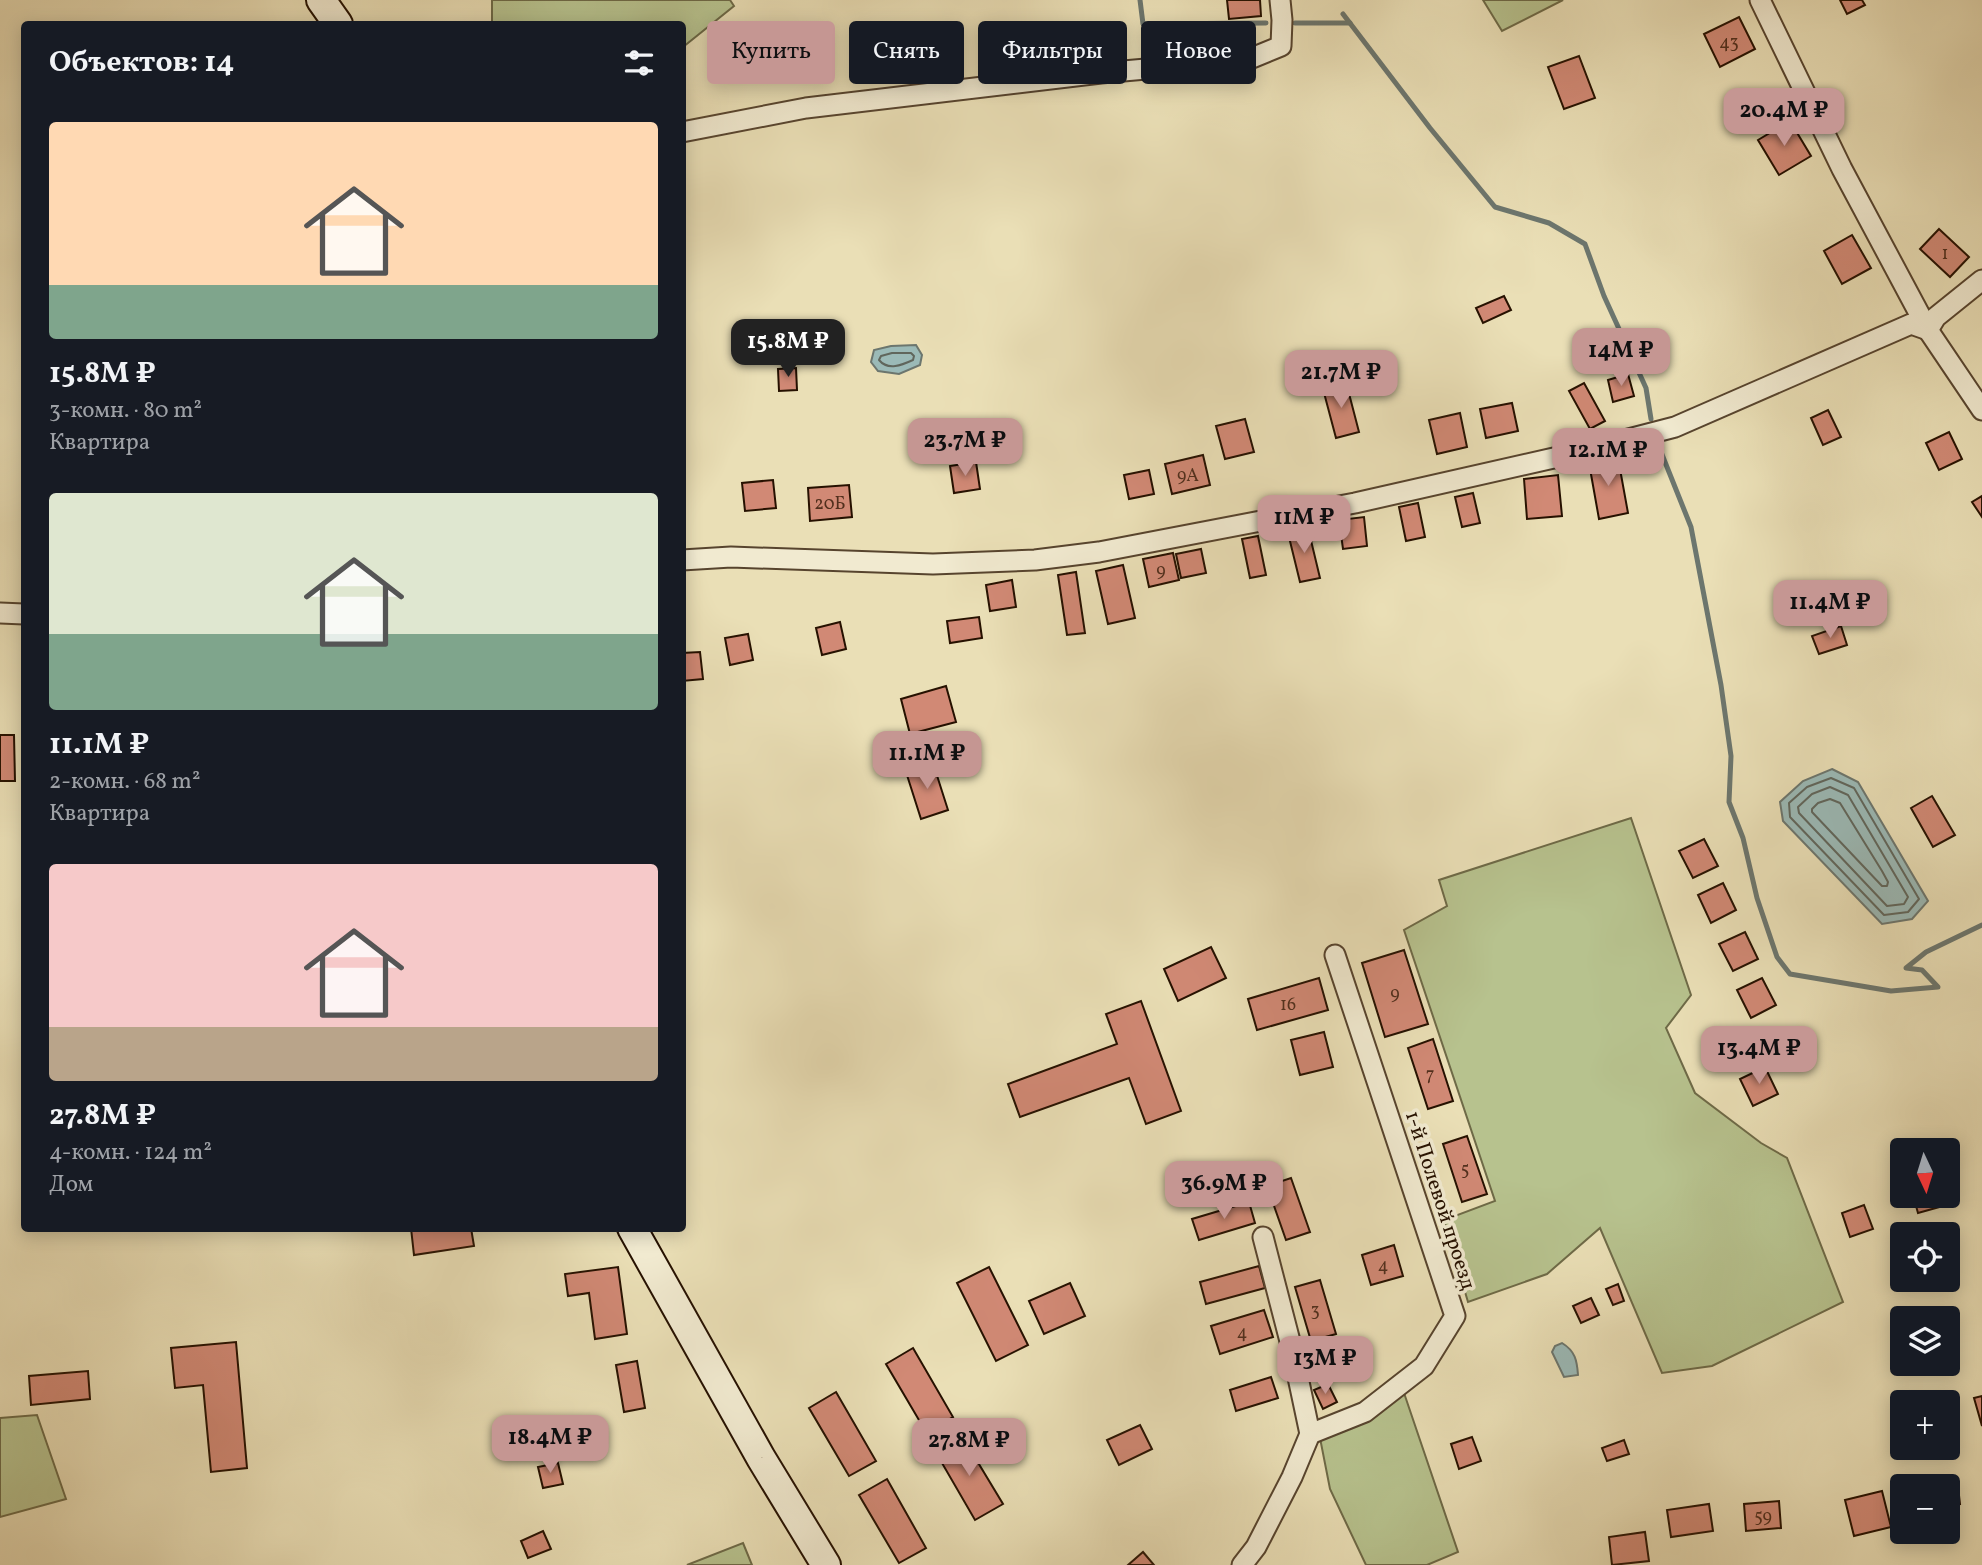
<!DOCTYPE html>
<html lang="ru">
<head>
<meta charset="utf-8">
<style>
  body { margin:0; font-family:Vollkorn,serif; background:#20242c; color:#f1f3f6; height:100vh; display:flex; flex-direction:column; font-size:26px; white-space:nowrap }
  * { box-sizing:border-box; margin:0 }
  p { font-size:23px; color:#9ea1a6 }
  .icon { flex:none; width:38px; height:38px; fill:none; stroke:currentColor; stroke-width:2; stroke-linecap:round; stroke-linejoin:round }
  .map { position:relative; flex:1; overflow:hidden }
  .panel { position:absolute; left:21px; top:21px; width:665px; height:1211px; display:flex; flex-direction:column; background:#171b24; border-radius:7px; box-shadow:0 4px 18px #0003 }
  .panel>* { flex:none }
  .hud { position:absolute; left:707px; top:21px; width:665px; height:63px; display:flex; gap:14px }
  .needle { width:46px; rotate:176deg }
  .buttons { position:absolute; left:1890px; top:1138px; display:grid; gap:14px }
  .buttons a { display:grid; place-items:center; width:70px; height:70px; border-radius:7px; background:#171b24; box-shadow:0 4px 18px #0003; font-size:35px }
  .price { position:absolute; translate:-50% -60px; padding:0 16px; border-radius:14px; background:#c59692; color:#111; font-size:23px; line-height:46px; filter:drop-shadow(0 2px 4px #0008) }
  .price::after { content:''; position:absolute; left:50%; top:42px; width:21px; height:16px; margin-left:-10px; background:inherit; clip-path:polygon(0 0,100% 0,50% 100%) }
  .price.current { background:#222; color:#fff }
  ul { padding:0; list-style:none }
  li { display:grid; align-content:center; gap:14px; height:371px; padding:0 28px }
  li span { display:grid; place-items:center; height:217px; border-radius:7px; color:#555 }
  li>.icon { margin-inline-start:auto }
  span .icon { width:126px; height:126px; fill:#fffc; stroke-width:1 }
  li b { font-size:30px }
  h2 { display:flex; justify-content:space-between; align-items:center; height:84px; padding:0 28px; font-size:30px }
  .chip { padding:0 24px; border-radius:7px; background:#171b24; box-shadow:0 4px 18px #0003; font-size:24px; line-height:63px }
  .chip.current { background:#c59692; color:#111 }
  .map>svg:first-child { display:block }
</style>
</head>
<body>
<div class="map">
<svg width="1982" height="1565" viewBox="0 0 1982 1565">
  <rect width="100%" height="100%" fill="#eadfb6"/>
  <filter id="stains"><feTurbulence type="fractalNoise" baseFrequency=".00286" numOctaves="4"/><feColorMatrix values="0 0 0 0 .2 0 0 0 0 .09 0 0 0 0 .02 0 0 0 .5 -.17"/></filter>
  <radialGradient id="worn" r=".72"><stop offset=".6" stop-color="#630" stop-opacity="0"/><stop offset="1" stop-color="#630" stop-opacity=".3"/></radialGradient>
  <!-- green -->
  <g fill="#b7c28e" stroke="#6e6a47" stroke-width="2">
    <polygon points="492,0 730,0 734,6 683,47 682,24 492,24"/>
    <polygon points="1483,0 1563,0 1502,31"/>
    <polygon points="1631,818 1691,995 1666,1028 1695,1093 1761,1143 1787,1158 1843,1302 1712,1366 1662,1373 1600,1228 1547,1274 1468,1302 1444,1220 1495,1201 1404,930 1447,906 1439,880"/>
    <polygon points="1403,1390 1458,1552 1427,1565 1366,1565 1330,1489 1320,1438"/>
    <polygon points="37,1415 66,1499 0,1517 0,1418"/>
    <polygon points="743,1543 752,1565 687,1565"/>
  </g>
  <!-- water -->
  <g fill="#9bbab7" stroke="#6c766e" stroke-width="2">
    <polygon points="916,345 922,355 920,365 899,374 878,371 871,362 874,350 891,346"/>
    <polygon points="1832,769 1858,782 1928,901 1912,919 1882,924 1783,821 1780,802 1803,781"/>
    <path d="M1562,1343C1575,1351 1577,1360 1578,1375L1564,1377L1552,1352L1555,1346Z"/>
  </g>
  <g fill="none" stroke-linecap="round" stroke-linejoin="round">
    <!-- shore -->
    <g stroke="#60665c" stroke-width="2">
      <path d="M911,353L914,356L913,360C902,365 888,371 879,360L881,356L892,353Z"/>
      <polygon points="1831,778 1854,788 1919,899 1908,912 1884,915 1790,817 1789,803 1807,787"/>
      <polygon points="1830,787 1848,795 1908,897 1904,904 1887,906 1799,813 1798,807 1812,794"/>
      <polygon points="1830,799 1840,803 1882,871 1888,882 1887,886 1882,886 1812,812 1812,809 1818,803"/>
    </g>
    <!-- stream -->
    <g stroke="#6c766e" stroke-width="5">
      <polyline points="1140,0 1143,24 1266,23"/>
      <polyline points="1343,14 1430,128 1495,207 1549,223 1585,244 1604,296 1646,388 1651,419"/>
      <polyline points="1295,23 1350,23"/>
      <polyline points="1659,447 1691,527 1721,685 1731,756 1729,802 1743,838 1757,898 1777,957 1790,974 1891,991 1938,987 1922,970 1906,968 1926,952 1982,925"/>
    </g>
  </g>
  <!-- building -->
  <g fill="#d18975" stroke="#261100" stroke-width="2">
    <polygon points="1227,0 1260,0 1261,16 1229,19"/>
    <polygon points="1840,0 1862,0 1865,5 1847,14"/>
    <polygon points="1739,17 1755,49 1720,67 1704,34"/>
    <polygon points="1579,56 1595,98 1564,109 1548,67"/>
    <polygon points="1790,121 1811,156 1779,175 1758,140"/>
    <polygon points="1939,229 1969,257 1950,277 1920,249"/>
    <polygon points="1852,235 1871,268 1842,284 1824,251"/>
    <polygon points="1504,296 1511,310 1483,323 1476,308"/>
    <polygon points="796,368 797,390 779,391 778,369"/>
    <polygon points="1628,374 1634,396 1613,402 1608,380"/>
    <polygon points="1346,382 1359,432 1336,438 1323,389"/>
    <polygon points="1584,383 1605,421 1590,429 1569,391"/>
    <polygon points="1512,403 1518,431 1486,438 1480,409"/>
    <polygon points="1828,410 1841,437 1823,445 1811,418"/>
    <polygon points="1460,413 1467,447 1437,454 1429,420"/>
    <polygon points="1245,419 1254,452 1225,459 1216,426"/>
    <polygon points="1949,432 1962,459 1939,470 1926,443"/>
    <polygon points="1203,455 1210,485 1172,494 1165,464"/>
    <polygon points="1618,458 1628,513 1599,519 1589,463"/>
    <polygon points="976,462 980,489 954,493 950,466"/>
    <polygon points="1149,470 1154,494 1129,499 1124,475"/>
    <polygon points="1558,475 1562,516 1527,519 1524,479"/>
    <polygon points="773,480 776,508 745,511 742,483"/>
    <polygon points="849,485 852,517 810,521 808,488"/>
    <polygon points="1473,493 1480,523 1462,527 1455,497"/>
    <polygon points="1982,496 1982,517 1972,502"/>
    <polygon points="1418,503 1425,537 1406,541 1399,507"/>
    <polygon points="1364,517 1367,546 1343,549 1339,520"/>
    <polygon points="1308,528 1320,578 1300,582 1288,533"/>
    <polygon points="1258,536 1266,575 1250,578 1242,539"/>
    <polygon points="1201,549 1206,573 1181,578 1176,554"/>
    <polygon points="1173,553 1179,580 1149,587 1143,559"/>
    <polygon points="1123,565 1135,618 1108,624 1096,571"/>
    <polygon points="1076,572 1085,633 1067,635 1058,575"/>
    <polygon points="1012,580 1016,607 990,611 986,585"/>
    <polygon points="979,617 982,638 950,643 947,621"/>
    <polygon points="840,622 846,649 822,655 816,628"/>
    <polygon points="1841,626 1847,645 1819,654 1812,636"/>
    <polygon points="748,634 753,660 730,665 725,638"/>
    <polygon points="700,652 703,679 682,681 682,653"/>
    <polygon points="946,686 956,722 910,734 901,699"/>
    <polygon points="0,735 14,735 15,781 0,781"/>
    <polygon points="933,763 948,810 921,819 906,772"/>
    <polygon points="1932,796 1955,835 1933,847 1911,808"/>
    <polygon points="1704,839 1718,866 1693,878 1679,851"/>
    <polygon points="1723,883 1736,910 1711,923 1698,895"/>
    <polygon points="1745,932 1758,959 1733,971 1719,944"/>
    <polygon points="1211,947 1226,978 1178,1001 1164,969"/>
    <polygon points="1404,950 1428,1024 1385,1037 1362,963"/>
    <polygon points="1319,978 1328,1010 1257,1030 1248,999"/>
    <polygon points="1762,978 1776,1005 1751,1018 1737,990"/>
    <polygon points="1141,1001 1181,1111 1146,1124 1129,1078 1020,1117 1008,1084 1117,1044 1106,1014"/>
    <polygon points="1324,1032 1333,1067 1300,1075 1291,1040"/>
    <polygon points="1433,1039 1453,1101 1428,1109 1408,1048"/>
    <polygon points="1765,1067 1778,1094 1753,1106 1740,1079"/>
    <polygon points="1467,1136 1487,1194 1462,1202 1443,1144"/>
    <polygon points="1291,1178 1310,1232 1286,1240 1267,1186"/>
    <polygon points="1913,1195 1940,1195 1943,1206 1918,1213"/>
    <polygon points="1249,1202 1255,1223 1199,1240 1192,1219"/>
    <polygon points="1864,1205 1873,1229 1850,1237 1842,1213"/>
    <polygon points="411,1228 471,1228 474,1246 414,1255"/>
    <polygon points="1394,1245 1403,1276 1371,1285 1362,1255"/>
    <polygon points="1259,1266 1265,1288 1206,1304 1200,1282"/>
    <polygon points="618,1267 627,1334 595,1339 589,1293 568,1296 565,1274"/>
    <polygon points="989,1267 1028,1345 996,1361 957,1283"/>
    <polygon points="1320,1280 1336,1334 1311,1341 1295,1287"/>
    <polygon points="1070,1283 1085,1316 1044,1334 1029,1301"/>
    <polygon points="1618,1284 1624,1301 1613,1305 1606,1289"/>
    <polygon points="1591,1298 1599,1315 1581,1323 1573,1306"/>
    <polygon points="1264,1310 1273,1337 1220,1354 1211,1326"/>
    <polygon points="236,1342 247,1468 211,1472 203,1385 175,1388 171,1348"/>
    <polygon points="913,1348 953,1417 926,1432 886,1364"/>
    <polygon points="637,1361 645,1408 624,1412 616,1365"/>
    <polygon points="88,1371 90,1399 31,1405 29,1376"/>
    <polygon points="1271,1377 1278,1398 1236,1411 1230,1390"/>
    <polygon points="1328,1384 1337,1402 1323,1409 1314,1390"/>
    <polygon points="836,1392 876,1461 849,1476 809,1408"/>
    <polygon points="1982,1396 1982,1426 1974,1398"/>
    <polygon points="1140,1425 1152,1449 1119,1465 1107,1440"/>
    <polygon points="962,1436 1003,1504 975,1520 935,1451"/>
    <polygon points="1472,1437 1481,1461 1459,1469 1451,1444"/>
    <polygon points="1624,1440 1629,1454 1607,1461 1602,1448"/>
    <polygon points="558,1463 563,1484 543,1488 538,1467"/>
    <polygon points="1957,1478 1960,1504 1948,1505 1948,1486 1928,1486 1927,1481"/>
    <polygon points="887,1479 926,1548 899,1563 859,1495"/>
    <polygon points="1882,1491 1891,1527 1854,1536 1845,1500"/>
    <polygon points="1779,1501 1781,1528 1746,1531 1744,1504"/>
    <polygon points="1709,1504 1713,1531 1671,1537 1667,1510"/>
    <polygon points="543,1531 551,1549 528,1558 521,1541"/>
    <polygon points="1645,1532 1649,1561 1612,1565 1609,1537"/>
    <polygon points="1143,1552 1154,1565 1128,1565"/>
  </g>
  <g fill="none" stroke-linecap="round" stroke-linejoin="round">
    <!-- street casing -->
    <g stroke="#57442e" stroke-width="23">
      <g id="street">
        <polyline points="1760,0 1842,169 1928,330 1982,410"/>
        <polyline points="682,132 806,108 1101,73 1247,60 1281,46 1282,20 1280,0"/>
        <polyline points="682,560 731,557 933,564 1035,560 1099,552 1355,503 1567,455 1675,427 1911,324 1928,330 1936,317 1982,280"/>
        <polyline points="0,613 24,614"/>
        <polyline points="1310,1434 1365,1412 1424,1366 1455,1316 1335,955"/>
        <polyline points="1242,1565 1256,1547 1292,1477 1310,1434 1292,1349 1263,1237"/>
      </g>
    </g>
    <!-- secondary casing -->
    <g stroke="#261100" stroke-width="32">
      <g id="secondary">
        <polyline points="321,0 338,24"/>
        <polyline points="632,1228 761,1458 826,1565"/>
      </g>
    </g>
    <!-- street -->
    <use href="#street" stroke="#f1ead0" stroke-width="19"/>
    <!-- secondary -->
    <use href="#secondary" stroke="#f1ead0" stroke-width="28"/>
  </g>
  <g text-anchor="middle" stroke-width="7" stroke-linejoin="round" paint-order="stroke">
    <!-- number labels -->
    <g font-size="18" fill="#512f1d">
      <text x="1729" y="48">43</text>
      <text x="1945" y="259">1</text>
      <text x="1188" y="481">9А</text>
      <text x="830" y="509">20Б</text>
      <text x="1161" y="576">9</text>
      <text x="1395" y="999">9</text>
      <text x="1288" y="1010">16</text>
      <text x="1430" y="1080">7</text>
      <text x="1465" y="1175">5</text>
      <text x="1383" y="1271">4</text>
      <text x="1315" y="1316">3</text>
      <text x="1242" y="1338">4</text>
      <text x="1763" y="1522">59</text>
    </g>
    <!-- street labels -->
    <g font-size="21" fill="#261100" stroke="#f1ead0">
      <text transform="translate(1441 1200) rotate(72)" y="7">1-й Полевой проезд</text>
    </g>
  </g>
  <rect width="100%" height="100%" filter="url(#stains)"/>
  <rect width="100%" height="100%" fill="url(#worn)"/>
</svg>
<div class="buttons">
<a><svg class="needle" viewBox="-14 -14 28 28"><path d="M0-13l5 13h-10z" fill="#e53935"/><path d="M0 13l5-13h-10z" fill="#9ea1a6"/></svg></a>
<a><svg class="icon" aria-label="locate" viewBox="0 0 24 24"><circle cx="12" cy="12" r="6"/><path d="M12 2v4M12 18v4M2 12h4M18 12h4"/></svg></a>
<a><svg class="icon" aria-label="layers" viewBox="0 0 24 24"><path d="M12 4l9 5-9 5-9-5zM3 14l9 5 9-5"/></svg></a>
<a>+</a>
<a>−</a>
</div>
<b class="price" style="left:1784px;top:148px">20.4M ₽</b>
<b class="price current" style="left:788px;top:379px">15.8M ₽</b>
<b class="price" style="left:1621px;top:388px">14M ₽</b>
<b class="price" style="left:1341px;top:410px">21.7M ₽</b>
<b class="price" style="left:965px;top:478px">23.7M ₽</b>
<b class="price" style="left:1608px;top:488px">12.1M ₽</b>
<b class="price" style="left:1304px;top:555px">11M ₽</b>
<b class="price" style="left:1830px;top:640px">11.4M ₽</b>
<b class="price" style="left:927px;top:791px">11.1M ₽</b>
<b class="price" style="left:1759px;top:1086px">13.4M ₽</b>
<b class="price" style="left:1224px;top:1221px">36.9M ₽</b>
<b class="price" style="left:1325px;top:1396px">13M ₽</b>
<b class="price" style="left:550px;top:1475px">18.4M ₽</b>
<b class="price" style="left:969px;top:1478px">27.8M ₽</b>
<div class="hud">
<a class="chip current">Купить</a>
<a class="chip">Снять</a>
<a class="chip">Фильтры</a>
<a class="chip">Новое</a>
</div>
<section class="panel">
<h2>Объектов: 14<svg class="icon" aria-label="filters" viewBox="0 0 24 24"><path d="M4 7h16M4 17h16"/><circle cx="9" cy="7" r="2"/><circle cx="15" cy="17" r="2"/></svg></h2>
<ul>
<li><span style="background:linear-gradient(#ffd9b3 75%,#7fa58c 0)"><svg class="icon" aria-label="home" viewBox="0 0 24 24"><path d="M3 11l9-7 9 7M6 9v11h12V9"/></svg></span><div><b>15.8M ₽</b><p>3-комн. · 80 m²</p><p>Квартира</p></div></li>
<li><span style="background:linear-gradient(#dfe7d0 65%,#7fa58c 0)"><svg class="icon" aria-label="home" viewBox="0 0 24 24"><path d="M3 11l9-7 9 7M6 9v11h12V9"/></svg></span><div><b>11.1M ₽</b><p>2-комн. · 68 m²</p><p>Квартира</p></div></li>
<li><span style="background:linear-gradient(#f6c9c9 75%,#b9a48a 0)"><svg class="icon" aria-label="home" viewBox="0 0 24 24"><path d="M3 11l9-7 9 7M6 9v11h12V9"/></svg></span><div><b>27.8M ₽</b><p>4-комн. · 124 m²</p><p>Дом</p></div></li>
</ul>
</section>
</div>
</body>
</html>
